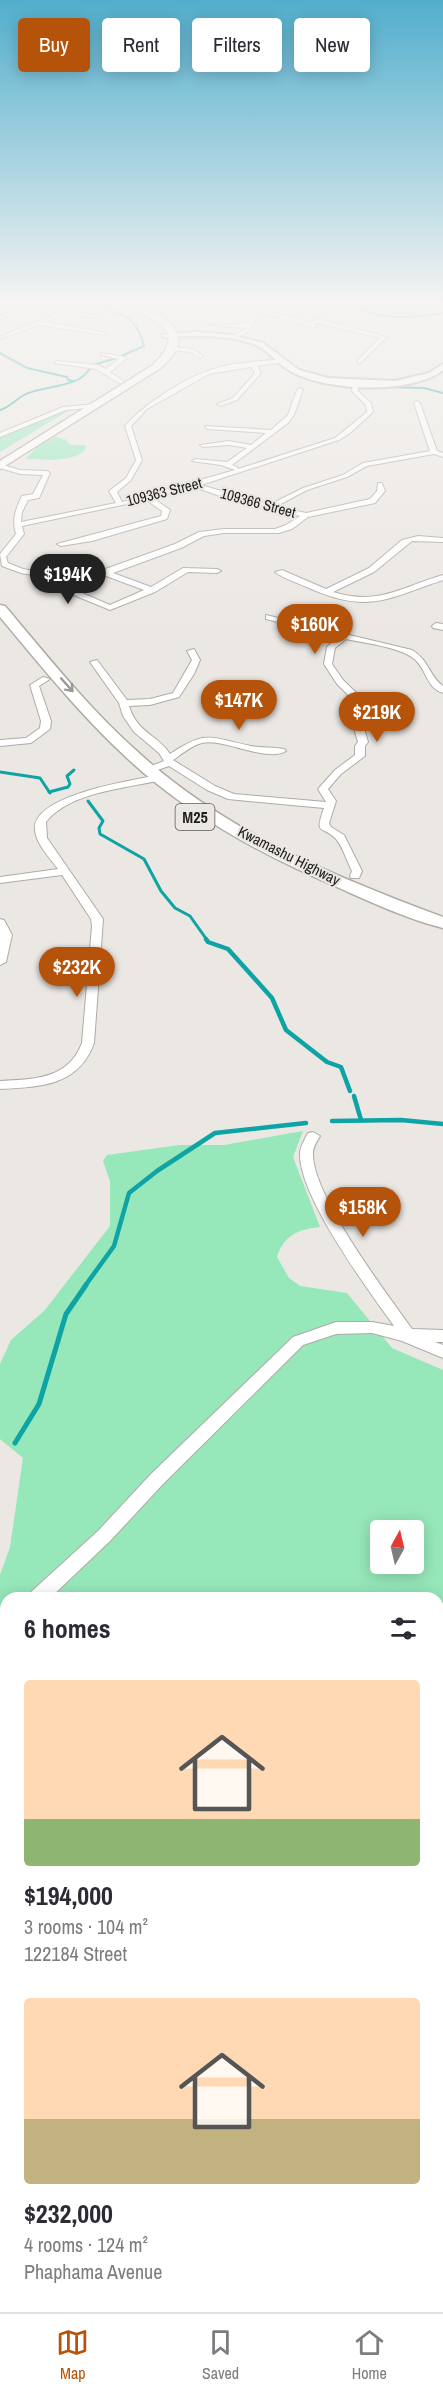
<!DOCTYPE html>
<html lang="en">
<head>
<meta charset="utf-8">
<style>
  body { margin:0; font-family:"Archivo Narrow",sans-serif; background:#f7f7f7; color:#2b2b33; height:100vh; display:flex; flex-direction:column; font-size:22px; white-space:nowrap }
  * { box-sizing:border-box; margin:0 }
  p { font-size:20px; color:#7c7c81 }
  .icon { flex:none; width:33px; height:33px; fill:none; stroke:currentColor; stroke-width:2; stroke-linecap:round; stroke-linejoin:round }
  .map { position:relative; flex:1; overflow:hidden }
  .details { position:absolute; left:0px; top:1592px; width:444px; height:722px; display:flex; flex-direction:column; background:#fff; border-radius:18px 18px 0 0; box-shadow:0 3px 15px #0003 }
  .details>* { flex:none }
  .guide { position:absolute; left:18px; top:18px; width:408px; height:54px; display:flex; gap:12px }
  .needle { width:39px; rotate:8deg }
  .fabs { position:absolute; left:370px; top:1520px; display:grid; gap:12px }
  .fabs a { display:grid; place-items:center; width:54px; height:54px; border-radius:6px; background:#fff; box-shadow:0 3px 15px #0003; font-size:30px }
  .price { position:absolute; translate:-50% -51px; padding:0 14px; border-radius:21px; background:#b45309; color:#fff; font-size:20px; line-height:39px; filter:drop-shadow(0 2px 3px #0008) }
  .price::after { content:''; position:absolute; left:50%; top:36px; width:18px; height:14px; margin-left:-9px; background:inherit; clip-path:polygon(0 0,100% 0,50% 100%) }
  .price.active { background:#222; color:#fff }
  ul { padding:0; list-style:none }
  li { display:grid; align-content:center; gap:12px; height:318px; padding:0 24px }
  li span { display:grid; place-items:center; height:186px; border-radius:6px; color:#555 }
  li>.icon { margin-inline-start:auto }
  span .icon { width:108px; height:108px; fill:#fffc; stroke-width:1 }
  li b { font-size:26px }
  h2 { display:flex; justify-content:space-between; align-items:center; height:72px; padding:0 24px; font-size:26px }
  .tag { padding:0 21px; border-radius:6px; background:#fff; box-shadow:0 3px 15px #0003; font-size:21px; line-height:54px }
  .tag.active { background:#b45309; color:#fff }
  .tab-bar { display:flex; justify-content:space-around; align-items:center; height:84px; border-top:2px solid #e1e1e2; background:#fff; font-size:16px; color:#7c7c81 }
  .tab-bar a { display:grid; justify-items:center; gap:3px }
  .tab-bar .active { color:#b45309 }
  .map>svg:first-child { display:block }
</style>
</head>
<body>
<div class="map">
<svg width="443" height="2312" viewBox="0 0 443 2312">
  <rect width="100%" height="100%" fill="#ebe7e3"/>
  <!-- green -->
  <g fill="#96e7ba" fill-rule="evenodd">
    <path d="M357,305H429L430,307C420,322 371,313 357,305Z"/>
    <polygon points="73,408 0,452 0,437 65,409"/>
    <path d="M55,437L65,439L71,445H85L86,448C75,464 42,459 25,459L38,447Z"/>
    <path d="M303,1131L293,1157L320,1227C299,1229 284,1235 277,1257L289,1278L300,1286L347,1293L392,1348L443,1370V1879H438V1598H6V1676L0,1675V1575L10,1547L23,1458L0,1439V1364L11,1340L45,1310L110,1226V1181L103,1161L107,1155L180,1145H224ZM381,1530H414V1563H381Z"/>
  </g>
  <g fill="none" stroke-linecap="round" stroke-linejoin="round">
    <!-- stream-far3 -->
    <g stroke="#0ea4a5" stroke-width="2">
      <path d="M97,305C123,314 137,317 144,346L119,357"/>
      <path d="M351,305C381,321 411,318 443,313"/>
      <polyline points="0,353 27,368 67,377 68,380 73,381"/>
      <polyline points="93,365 117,358"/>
      <polyline points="386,387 424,388 443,393"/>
      <path d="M0,410C10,407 15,400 24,395C42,385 82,389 91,366"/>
    </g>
    <!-- stream-far2 -->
    <g stroke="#0ea4a5" stroke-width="3">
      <polyline points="0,772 40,778 50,793"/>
      <polyline points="49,792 68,787 70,784 67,776 74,770"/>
      <polyline points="88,801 103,821 99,828 100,834 144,859 161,891 175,908 190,916 207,940"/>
    </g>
    <!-- stream-far1 -->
    <g stroke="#0ea4a5" stroke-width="4.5">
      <polyline points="206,939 208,942 228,949 272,998 286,1030 327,1062 341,1067 350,1091"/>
      <polyline points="354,1096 361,1120"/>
      <polyline points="332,1121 401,1120 443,1124"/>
      <polyline points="85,1286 114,1246 129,1193 157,1171 215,1133 306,1123"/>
    </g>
    <!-- stream -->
    <polyline stroke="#0ea4a5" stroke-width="5" points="15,1443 39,1404 66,1314 86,1285"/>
    <!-- minor casing -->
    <g stroke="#aeaba7" stroke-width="2">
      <g id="minor">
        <polygon points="21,305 29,307 0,320 0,316 23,307"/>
        <polygon points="241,305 250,305 308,322 318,319 387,337 359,364 357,361 380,338 318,323 313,324 317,326 314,328 268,314 255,319 249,331 235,339 233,336 245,328 209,325 247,324 251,317 263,312"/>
        <polygon points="65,310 100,316 97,318 66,314 45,322 108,333 105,335 39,325 0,339 0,337"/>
        <polygon points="174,347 193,349 203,356 200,358 190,352 172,350"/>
        <polygon points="101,353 126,357 126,359 110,372 123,381 123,383 119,383 96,369 54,363 57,361 98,365 106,369 119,359 101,355"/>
        <path d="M283,359L285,362L257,366L261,373L237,400L220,406L217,404L233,398L255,373L251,367L209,374L147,409L131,426L142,460L131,480L117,492L122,502L235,470L221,465L192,461L195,459L227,462L247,448L229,445L203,447L200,445L229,441L251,445L266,433L207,429L205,426L271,430L288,415L297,390L300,388L303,390L294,415L288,423L232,465L237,467L238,469L335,438L367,412L366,405L352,391L353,382H357L358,391L371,403L373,412L349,434L339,440L201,485L269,505L303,488L343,475L363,463L430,451L414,403L417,401L420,403L437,451L443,453V457L434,454L367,466L347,477L307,490L277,506L306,513L370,499L377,491L378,483H382L385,491L375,503L308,517L292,529L279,533H224L204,536L181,548L113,573L151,587L183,568L217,569L221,571L217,573L188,572L155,592L110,610L59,589L57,583L60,580L21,573L2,566L0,554L16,534C12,520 15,510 22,496L33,494L43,475L20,474L0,468V464L20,470L47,471L50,473L39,498L28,500L22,512L21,522L116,503L109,491L126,478L136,460L125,426C142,406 180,381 205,372C229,362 258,362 283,359ZM194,487L237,502L300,516L286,525L275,529H224L199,532L175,544L86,576H65L23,569L8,563L6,557L24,534L22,526L146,500L162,511L161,516L57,544L61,546L92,541L167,519L170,510L153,498ZM106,576L144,590L110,605L66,586L65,583L67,580H86Z"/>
        <polygon points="95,404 97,407 66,410 0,437 0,433 63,407"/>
        <path d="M418,536L443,538V542L412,541L374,572L333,592C379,606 401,587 443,575V580C387,599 368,614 309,588C298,583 284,579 275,572L282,570L326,589L369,568L402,540Z"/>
        <path d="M266,615L412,650C429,660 429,676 443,686V693C425,687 427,668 413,658C399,647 364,643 346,639L335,648L332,664L343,680L366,702L362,722L368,742L365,746V756L341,774L328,789L336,801L329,823L331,827L344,835L362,871L359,878H351L350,876L352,871C347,862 343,847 336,839C322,824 314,837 324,808L228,799L207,790L169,766L152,772H146V768L164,761L159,753L134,732L123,716L119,703L90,662L97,660L127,700L150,699L173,693L192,660L187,651L194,649L200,660L194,674L179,697L150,705L129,706C138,734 156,733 170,754C208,729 210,738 251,746C262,748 273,747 284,749L286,751C268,763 223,738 202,743C192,745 182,754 173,760L215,786L234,794L326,802L318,789L335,770L355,755V746L358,742L352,722L356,703L337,684L324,664L327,647L338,637L266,619Z"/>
        <polygon points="436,623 443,624 443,630 433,628 432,626"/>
        <polygon points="43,677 50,679 39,686 51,721 50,729 31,743 0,746 0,740 26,738 40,728 41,721 30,685"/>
        <path d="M159,775L164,778L162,780C127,788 69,792 46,822L47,838L103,919L94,1043C79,1086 39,1087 0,1089V1081C33,1079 68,1080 82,1043L92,926L91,919L62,875L0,883V877L58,869C50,858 36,844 35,830C31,795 134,780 159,775Z"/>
        <polygon points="0,919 4,920 12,935 6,962 0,965"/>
        <path d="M313,1132L320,1136C317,1141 313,1147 313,1153C311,1194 387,1294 412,1329L443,1330V1342H435L443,1345V1358L402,1341L372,1333L336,1334L303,1345L163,1484L110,1541L50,1598H28L31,1592L98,1531L151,1474L293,1337L336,1322H372L394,1326C368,1290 299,1196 300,1154C300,1147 305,1139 308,1133Z"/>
        <polygon points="6,1610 6,1627 0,1629 0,1612"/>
        <polygon points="6,1642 6,1659 0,1661 0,1644"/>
        <polygon points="6,1857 6,1878 0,1880 0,1859"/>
        <rect x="438" y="2042" width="5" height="22"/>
        <polygon points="6,2061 6,2084 0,2086 0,2063"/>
      </g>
    </g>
    <!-- tertiary casing -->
    <g stroke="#aeaba7" stroke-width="4">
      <path id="tertiary" d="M197,332L231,335L263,343L299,370L328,378L395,381L429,373L443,364V370C411,395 327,391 292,372C276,364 269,349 251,343C223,334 193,336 164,337L161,335Z"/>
    </g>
    <!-- primary casing -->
    <g stroke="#aeaba7" stroke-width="3">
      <g id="primary">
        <path d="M128,305C146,305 185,322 177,347C174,356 166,363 159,369L0,469V461L153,365C190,329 154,324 128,305Z"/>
        <path d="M0,605L5,606C48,657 90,710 140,754C226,832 335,877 443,917V928C407,919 371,902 337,887C262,855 188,815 128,759C81,716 41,666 0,617Z"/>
      </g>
    </g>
    <!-- minor -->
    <use href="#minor" fill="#fff" fill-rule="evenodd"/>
    <!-- tertiary -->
    <use href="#tertiary" fill="#fff" fill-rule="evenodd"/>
    <!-- primary -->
    <use href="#primary" fill="#fff" fill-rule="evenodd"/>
  </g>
  <!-- one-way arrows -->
  <defs><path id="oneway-shaft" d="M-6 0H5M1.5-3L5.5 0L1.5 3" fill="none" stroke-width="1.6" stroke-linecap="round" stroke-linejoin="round" transform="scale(1.5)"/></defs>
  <use stroke="#9a9999" href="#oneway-shaft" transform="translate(67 685) rotate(48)"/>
  <!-- sky -->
  <linearGradient id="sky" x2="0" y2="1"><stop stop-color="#51aecd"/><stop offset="0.48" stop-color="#f6f4f2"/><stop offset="1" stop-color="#f6f4f2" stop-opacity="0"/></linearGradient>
  <rect width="443" height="629" fill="url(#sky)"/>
  <g text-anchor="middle" stroke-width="4.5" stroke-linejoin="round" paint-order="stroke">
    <!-- far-street labels -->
    <g font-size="15" fill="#1f1d1c" stroke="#ebe7e3">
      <text transform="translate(164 492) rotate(-14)" y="5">109363 Street</text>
      <text transform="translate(258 503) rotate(15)" y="5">109366 Street</text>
      <text transform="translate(289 856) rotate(27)" y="5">Kwamashu Highway</text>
    </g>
    <!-- shield labels -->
    <rect fill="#ebe7e3" stroke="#5c5a58" stroke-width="1.5" x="175.5" y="804" width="39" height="26" rx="4.5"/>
    <g font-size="16" font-weight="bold" fill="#1f1d1c">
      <text x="195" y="823">M25</text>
    </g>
  </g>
</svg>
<div class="fabs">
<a><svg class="needle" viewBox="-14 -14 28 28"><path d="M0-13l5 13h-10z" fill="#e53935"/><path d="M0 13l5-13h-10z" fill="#7c7c81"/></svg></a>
</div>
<b class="price active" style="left:68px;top:605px">$194K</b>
<b class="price" style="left:315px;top:655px">$160K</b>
<b class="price" style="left:239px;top:731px">$147K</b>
<b class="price" style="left:377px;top:743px">$219K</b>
<b class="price" style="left:77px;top:998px">$232K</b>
<b class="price" style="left:363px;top:1238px">$158K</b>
<div class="guide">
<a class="tag active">Buy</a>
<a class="tag">Rent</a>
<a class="tag">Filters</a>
<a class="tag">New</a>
</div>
<section class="details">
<h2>6 homes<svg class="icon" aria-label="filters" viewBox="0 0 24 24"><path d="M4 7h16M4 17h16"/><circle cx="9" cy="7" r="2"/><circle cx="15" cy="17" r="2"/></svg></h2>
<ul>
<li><span style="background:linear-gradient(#ffd9b3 75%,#8fb573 0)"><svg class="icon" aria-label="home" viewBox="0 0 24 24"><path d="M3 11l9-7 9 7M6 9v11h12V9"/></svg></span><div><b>$194,000</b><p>3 rooms · 104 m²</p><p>122184 Street</p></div></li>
<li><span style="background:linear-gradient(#ffd9b3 65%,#c2b280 0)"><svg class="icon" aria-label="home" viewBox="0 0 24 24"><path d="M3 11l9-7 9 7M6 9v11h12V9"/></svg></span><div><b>$232,000</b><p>4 rooms · 124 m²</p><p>Phaphama Avenue</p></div></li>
</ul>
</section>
</div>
<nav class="tab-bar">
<a class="active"><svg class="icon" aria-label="map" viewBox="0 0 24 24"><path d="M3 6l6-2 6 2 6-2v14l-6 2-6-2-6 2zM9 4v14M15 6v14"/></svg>Map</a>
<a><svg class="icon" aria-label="saved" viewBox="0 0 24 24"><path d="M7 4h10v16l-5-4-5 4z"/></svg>Saved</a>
<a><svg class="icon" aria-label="home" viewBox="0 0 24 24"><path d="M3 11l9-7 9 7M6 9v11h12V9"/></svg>Home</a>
</nav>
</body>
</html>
